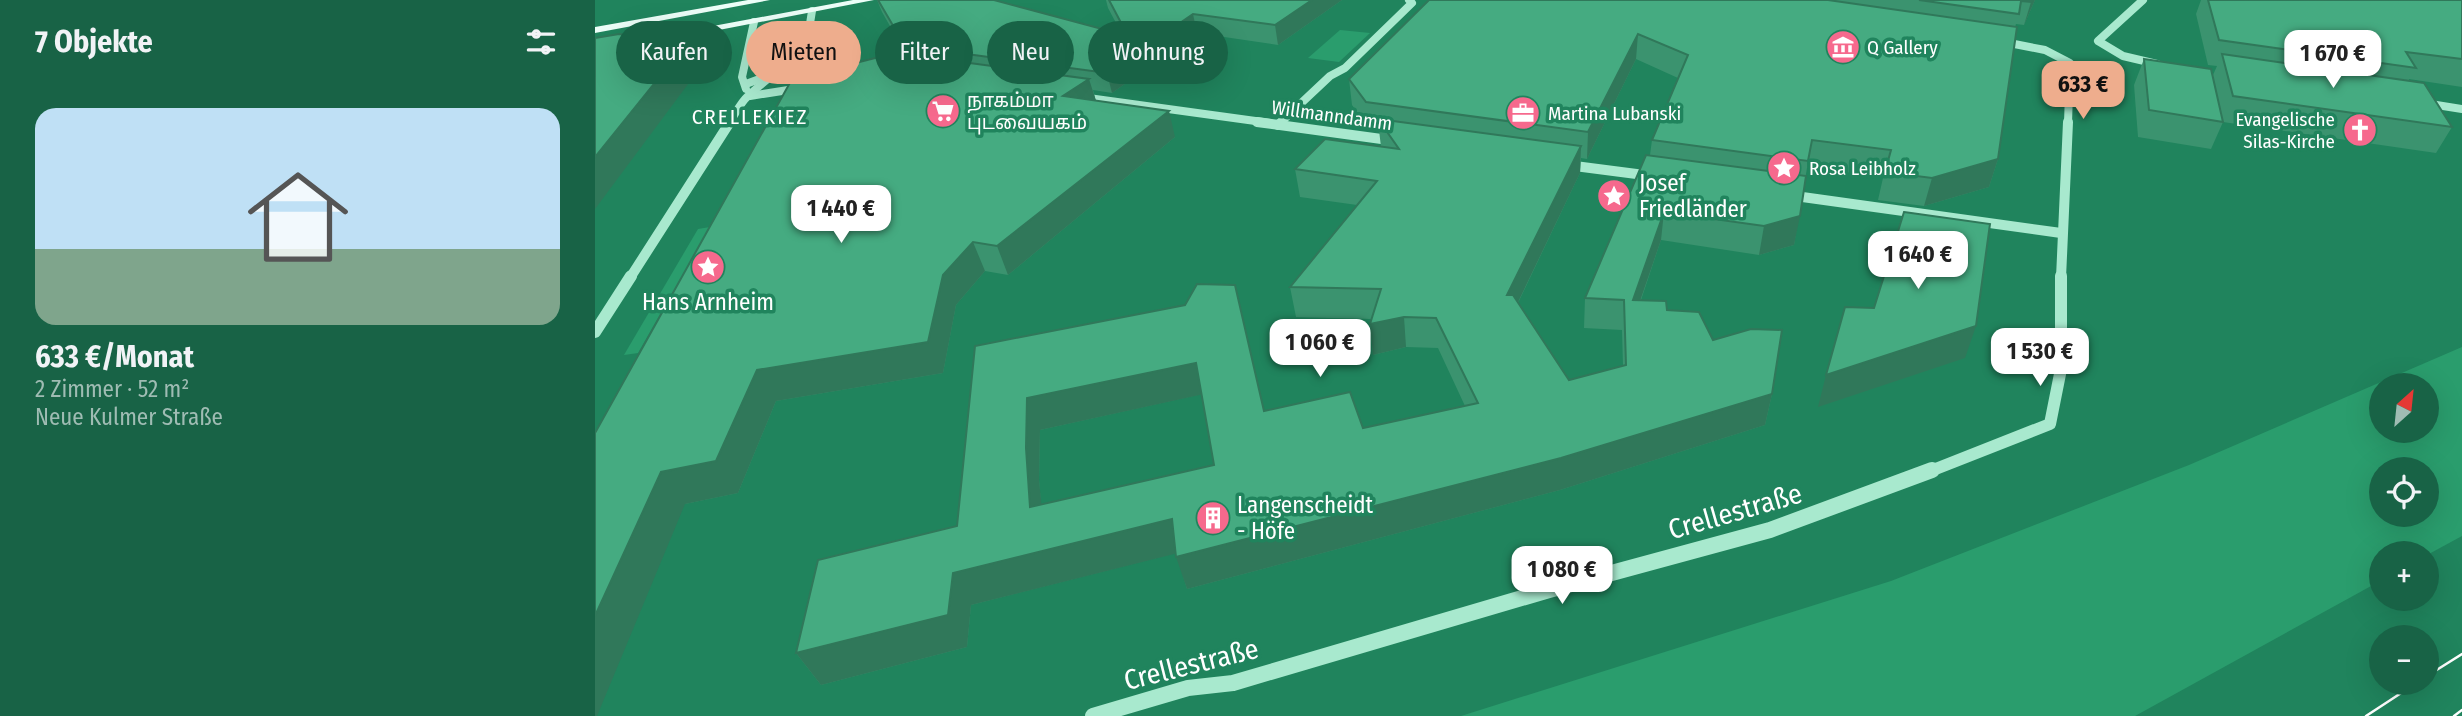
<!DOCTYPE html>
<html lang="de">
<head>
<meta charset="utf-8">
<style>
  body { margin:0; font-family:"Fira Sans Condensed","Noto Sans Tamil",sans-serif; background:#256c51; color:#f1f3f6; height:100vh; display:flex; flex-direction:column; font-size:26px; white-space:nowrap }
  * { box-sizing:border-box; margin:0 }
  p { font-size:23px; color:#9fbcb3 }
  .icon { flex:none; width:38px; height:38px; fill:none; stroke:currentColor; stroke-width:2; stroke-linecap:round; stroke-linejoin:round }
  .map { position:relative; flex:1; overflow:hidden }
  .sheet { display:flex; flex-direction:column; background:#186346; width:595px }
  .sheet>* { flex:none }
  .guide { position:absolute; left:21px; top:21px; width:665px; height:63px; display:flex; gap:14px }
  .needle { width:46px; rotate:27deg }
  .tools { position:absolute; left:1774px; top:373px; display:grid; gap:14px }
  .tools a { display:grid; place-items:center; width:70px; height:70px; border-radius:50%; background:#186346; box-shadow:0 7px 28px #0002; font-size:35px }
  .price { position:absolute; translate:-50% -60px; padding:0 16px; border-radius:14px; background:#fff; color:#222; font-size:23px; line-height:46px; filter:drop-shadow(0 2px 4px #0008) }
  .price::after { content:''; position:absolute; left:50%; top:42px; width:21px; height:16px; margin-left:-10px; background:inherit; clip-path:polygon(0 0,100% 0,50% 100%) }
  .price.active { background:#eead8d; color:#111 }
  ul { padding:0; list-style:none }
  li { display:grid; align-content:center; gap:14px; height:371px; padding:0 35px }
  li+li { border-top:2px solid #36775f }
  li span { display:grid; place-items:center; height:217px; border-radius:21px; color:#555 }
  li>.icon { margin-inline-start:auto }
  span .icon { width:126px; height:126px; fill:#fffc; stroke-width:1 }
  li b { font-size:30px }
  h2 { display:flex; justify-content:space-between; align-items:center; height:84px; padding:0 35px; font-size:30px }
  .chip { padding:0 24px; border-radius:32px; background:#186346; box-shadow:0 7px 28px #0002; font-size:24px; line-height:63px }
  .chip.active { background:#eead8d; color:#111 }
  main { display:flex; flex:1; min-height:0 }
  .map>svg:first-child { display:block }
</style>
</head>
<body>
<main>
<section class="sheet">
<h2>7 Objekte<svg class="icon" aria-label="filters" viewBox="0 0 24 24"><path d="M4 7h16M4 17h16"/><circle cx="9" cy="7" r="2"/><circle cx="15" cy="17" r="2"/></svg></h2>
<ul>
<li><span style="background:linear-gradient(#bfe0f5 65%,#7fa58c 0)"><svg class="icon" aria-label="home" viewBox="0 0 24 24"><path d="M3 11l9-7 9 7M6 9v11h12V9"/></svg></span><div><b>633 €/Monat</b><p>2 Zimmer · 52 m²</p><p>Neue Kulmer Straße</p></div></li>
</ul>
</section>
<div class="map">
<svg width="1867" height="716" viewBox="0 0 1867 716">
  <rect width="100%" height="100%" fill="#20845d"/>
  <!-- green -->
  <g fill="#2a9d6d" fill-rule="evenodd">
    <polygon points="745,30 775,33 744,62 713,58"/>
    <polygon points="115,227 43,353 29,355 103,229"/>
    <path d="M1867,347V536L1832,555L1787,553V580L1540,716H866L1296,581L1594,465ZM1787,385H1832V430H1787ZM1787,469H1832V514H1787Z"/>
  </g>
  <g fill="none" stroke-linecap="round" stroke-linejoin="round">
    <!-- minor-far3 -->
    <g stroke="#a8e9ce" stroke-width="8">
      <polyline points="1548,0 1503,41 1528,56 1562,64"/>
      <polyline points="1404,41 1450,50 1475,63 1473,123"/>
      <polyline points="151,84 183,72 264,65"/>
      <polyline points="151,89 147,77 159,22"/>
      <polyline points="155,96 206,88"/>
      <polyline points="486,97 675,123"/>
      <polyline points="1829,103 1867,109"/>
      <path d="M134,123C140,115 145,103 153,96C182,69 213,54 217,11"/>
      <polyline points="685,123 735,76 750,68 817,3 814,0"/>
    </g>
    <!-- minor-far2 -->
    <g stroke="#a8e9ce" stroke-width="10">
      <polyline points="662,122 801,141"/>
      <polyline points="683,125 687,122"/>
      <polyline points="972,165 1057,176"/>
      <polyline points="1193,195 1466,233"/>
      <polyline points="35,278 135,122"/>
      <polyline points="1466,278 1473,122"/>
    </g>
    <!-- minor-far1 -->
    <g stroke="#a8e9ce" stroke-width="12">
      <polyline points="0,332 36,276"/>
      <polyline points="1333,472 1455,424 1466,369 1466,276"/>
    </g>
    <!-- minor -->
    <polyline stroke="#a8e9ce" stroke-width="16" points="498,716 593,688 638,683 954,590 1175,530 1337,470"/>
    <!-- major -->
    <g fill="#ecfef8" fill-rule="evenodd">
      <polygon points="153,0 175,0 0,33 0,27"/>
      <polygon points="258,0 279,0 0,54 0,48"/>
    </g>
    <!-- tram -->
    <g stroke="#fff" stroke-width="2.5">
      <polyline points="1832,676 1867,654"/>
      <polyline points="1771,716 1823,682"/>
      <polyline points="1859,716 1867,710"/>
    </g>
  </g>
  <!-- wall -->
  <g fill="#3b936f" fill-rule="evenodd">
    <polygon points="282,0 399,0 527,34 513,8 511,0 747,0 683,45 602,33 517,93 498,90 501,101 580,137 413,275 390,271 361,305 348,373 181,401 143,493 90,504 0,433 336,58 308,49 287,12"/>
    <path d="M834,0H1440L1429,25L1421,24L1420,27L1403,159L1394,187L1329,206L1283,200L1288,178L1212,168L1199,245L1164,255L1066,240L1046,300L1072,310L1118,340L1177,394L1170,425L965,490L592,589L581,553L376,605L372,647L226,685L201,653L362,526L380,346L590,305L669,411L768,428L870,406L843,348L811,347L778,355L775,324L776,319L701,317L695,287L762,205L705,197L700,169L786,147L784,130L774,129L757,105L754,79ZM1041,59L1083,78L1057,140L1055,155L990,298L989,328L1027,330L1028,366L974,380L923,303L985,173L986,158L992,159ZM607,394L619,465L446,504L444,480L445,430Z"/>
    <polygon points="1606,0 1867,0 1867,87 1814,79 1814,81 1857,127 1841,153 1628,122 1616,149 1543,137 1539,85 1549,59 1618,75 1622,66 1613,65 1601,14"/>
  </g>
  <!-- shaded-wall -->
  <g fill="#30785a">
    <polygon points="717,0 747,0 683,45 680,25"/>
    <polygon points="1437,0 1440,0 1429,25 1436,2"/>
    <polygon points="598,14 602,33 517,93 512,73"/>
    <polygon points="1043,34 1041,59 992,159 993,132"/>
    <polygon points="92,43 105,68 0,209 0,157"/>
    <polygon points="494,79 502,104 468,96"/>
    <polygon points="574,111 580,137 413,275 402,246"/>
    <polygon points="986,146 985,173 912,325 912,295"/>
    <polygon points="1403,159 1394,187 1329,206 1337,178"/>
    <polygon points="1069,212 1066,240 1035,330 1038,300"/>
    <polygon points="1205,216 1199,245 1164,255 1169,226"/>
    <polygon points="378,242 390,271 361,305 348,373 181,401 143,493 90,504 2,716 0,716 0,616 66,472 162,370"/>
    <polygon points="809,317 811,347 778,355 775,324"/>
    <polygon points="1381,326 1370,358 1223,407 1231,375"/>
    <polygon points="601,363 609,394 445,430 444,480 450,539 435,507 431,448 432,398"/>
    <polygon points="1177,394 1170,425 965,490 592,589 581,557"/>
    <polygon points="577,519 587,552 376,605 372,647 226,685 201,653 358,573"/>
  </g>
  <!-- building -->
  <g fill="#45ab81" stroke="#30785a" stroke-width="2" fill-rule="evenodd">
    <polygon points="283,0 399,0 533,36 514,0 717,0 680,25 598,14 512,73 335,49 351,45 300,29"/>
    <polygon points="834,0 1233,0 1422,27 1403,159 1337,178 1290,172 1296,150 1217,140 1213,161 1057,140 1093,55 1043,34 993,132 771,102 754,79"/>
    <polygon points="1324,0 1437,0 1436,2 1426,1 1424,14"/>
    <polygon points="1613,0 1867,0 1867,59 1811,52 1821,68 1624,40"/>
    <polygon points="24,34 92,43 0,157 0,38"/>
    <polygon points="300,53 494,79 468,96 574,111 402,246 378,242 348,275 333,342 162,370 121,461 66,472 0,616 0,433 197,79"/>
    <polygon points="1627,54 1829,83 1857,127 1638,96"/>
    <polygon points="1549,59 1616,69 1628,122 1554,110"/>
    <path d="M783,119L986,146L912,295H918L974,380L1031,365L1029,300L990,298L1051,155L1211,176L1205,216L1169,226L1069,212L1038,300L1071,301L1072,310L1104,312L1118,340L1156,329L1187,330L1177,394L966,458L581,557L577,519L358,573L353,615L201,653L223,560L362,526L380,346L590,305L602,284L640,285L669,411L755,392L768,428L883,403L841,318L809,317L775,324L786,289L695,287L782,181L700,169L730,139L804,149ZM601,363L619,465L435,507L431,448L432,398Z"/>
    <polygon points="1309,212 1395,224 1381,326 1231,375 1250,307 1279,308"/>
  </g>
  <!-- icons -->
  <defs>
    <g id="museum-disc" transform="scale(1.75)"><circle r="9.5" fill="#f6698d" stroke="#20845d"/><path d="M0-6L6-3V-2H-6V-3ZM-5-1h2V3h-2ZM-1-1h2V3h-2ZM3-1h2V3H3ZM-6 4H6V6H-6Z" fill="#fff"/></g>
    <g id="supermarket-disc" transform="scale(1.75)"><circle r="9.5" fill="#f6698d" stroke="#20845d"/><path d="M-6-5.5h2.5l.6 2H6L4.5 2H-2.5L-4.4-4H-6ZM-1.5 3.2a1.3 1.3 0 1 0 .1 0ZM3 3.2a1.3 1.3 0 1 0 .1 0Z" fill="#fff"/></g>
    <g id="office-disc" transform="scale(1.75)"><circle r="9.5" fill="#f6698d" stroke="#20845d"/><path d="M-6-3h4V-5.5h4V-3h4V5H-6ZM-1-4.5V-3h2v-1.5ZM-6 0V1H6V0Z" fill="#fff"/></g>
    <g id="church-disc" transform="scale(1.75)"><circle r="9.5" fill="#f6698d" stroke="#20845d"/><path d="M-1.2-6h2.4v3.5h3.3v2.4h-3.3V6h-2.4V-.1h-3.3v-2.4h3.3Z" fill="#fff"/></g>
    <g id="sight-disc" transform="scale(1.75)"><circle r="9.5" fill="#f6698d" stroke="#20845d"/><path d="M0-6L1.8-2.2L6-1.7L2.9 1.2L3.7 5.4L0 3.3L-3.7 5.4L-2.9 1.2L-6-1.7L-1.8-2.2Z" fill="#fff"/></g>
    <g id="building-disc" transform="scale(1.75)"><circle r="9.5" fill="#f6698d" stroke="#20845d"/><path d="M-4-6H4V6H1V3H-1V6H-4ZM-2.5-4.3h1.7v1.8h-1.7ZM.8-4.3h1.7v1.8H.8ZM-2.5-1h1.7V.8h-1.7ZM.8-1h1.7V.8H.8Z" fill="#fff"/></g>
  </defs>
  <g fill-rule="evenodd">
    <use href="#museum-disc" x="1248" y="47"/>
    <use href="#supermarket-disc" x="348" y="111"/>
    <use href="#office-disc" x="928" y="113"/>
    <use href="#church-disc" x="1765" y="130"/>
    <use href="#sight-disc" x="1189" y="168"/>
    <use href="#sight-disc" x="1019" y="196"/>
    <use href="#sight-disc" x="113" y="267"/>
    <use href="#building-disc" x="618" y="518"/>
  </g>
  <g text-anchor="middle" stroke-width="7" stroke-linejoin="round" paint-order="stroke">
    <!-- far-poi labels -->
    <g font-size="19" fill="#fff" stroke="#20845d" text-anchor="start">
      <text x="1272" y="54">Q Gallery</text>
      <text x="372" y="107">நாகம்மா<tspan x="372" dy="22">புடவையகம்</tspan></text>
      <text x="953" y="120">Martina Lubanski</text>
      <text x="1740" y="126" text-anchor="end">Evangelische<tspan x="1740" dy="22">Silas-Kirche</tspan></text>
      <text x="1214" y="175">Rosa Leibholz</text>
    </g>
    <!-- far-street labels -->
    <g font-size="19" fill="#fff" stroke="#20845d">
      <text transform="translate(737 115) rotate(8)" y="7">Willmanndamm</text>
    </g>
    <!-- far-quarter labels -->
    <g font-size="21" letter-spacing="2" fill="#fff" stroke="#20845d">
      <text x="155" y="124">CRELLEKIEZ</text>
    </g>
    <!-- poi labels -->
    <g font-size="23" fill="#fff" stroke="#20845d" text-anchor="start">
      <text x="1044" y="191">Josef<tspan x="1044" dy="26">Friedländer</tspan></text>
      <text x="113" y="310" text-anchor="middle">Hans Arnheim</text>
      <text x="642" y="513">Langenscheidt<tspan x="642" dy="26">- Höfe</tspan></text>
    </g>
    <!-- near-street labels -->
    <g font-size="28" fill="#fff" stroke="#20845d">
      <text transform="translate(1140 511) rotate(-16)" y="10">Crellestraße</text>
      <text transform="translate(596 664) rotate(-14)" y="10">Crellestraße</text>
    </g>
  </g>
</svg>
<div class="tools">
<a><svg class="needle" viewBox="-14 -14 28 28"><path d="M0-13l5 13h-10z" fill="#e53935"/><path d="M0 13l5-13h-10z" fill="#9fbcb3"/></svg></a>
<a><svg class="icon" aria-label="locate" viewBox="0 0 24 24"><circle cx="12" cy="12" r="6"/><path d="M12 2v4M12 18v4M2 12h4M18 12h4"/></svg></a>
<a>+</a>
<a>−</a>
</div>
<b class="price" style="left:1738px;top:90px">1 670 €</b>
<b class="price active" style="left:1488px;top:121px">633 €</b>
<b class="price" style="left:246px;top:245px">1 440 €</b>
<b class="price" style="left:1323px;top:291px">1 640 €</b>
<b class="price" style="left:725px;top:379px">1 060 €</b>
<b class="price" style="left:1445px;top:388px">1 530 €</b>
<b class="price" style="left:967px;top:606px">1 080 €</b>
<div class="guide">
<a class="chip">Kaufen</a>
<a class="chip active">Mieten</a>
<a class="chip">Filter</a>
<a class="chip">Neu</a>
<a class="chip">Wohnung</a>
</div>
</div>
</main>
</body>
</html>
